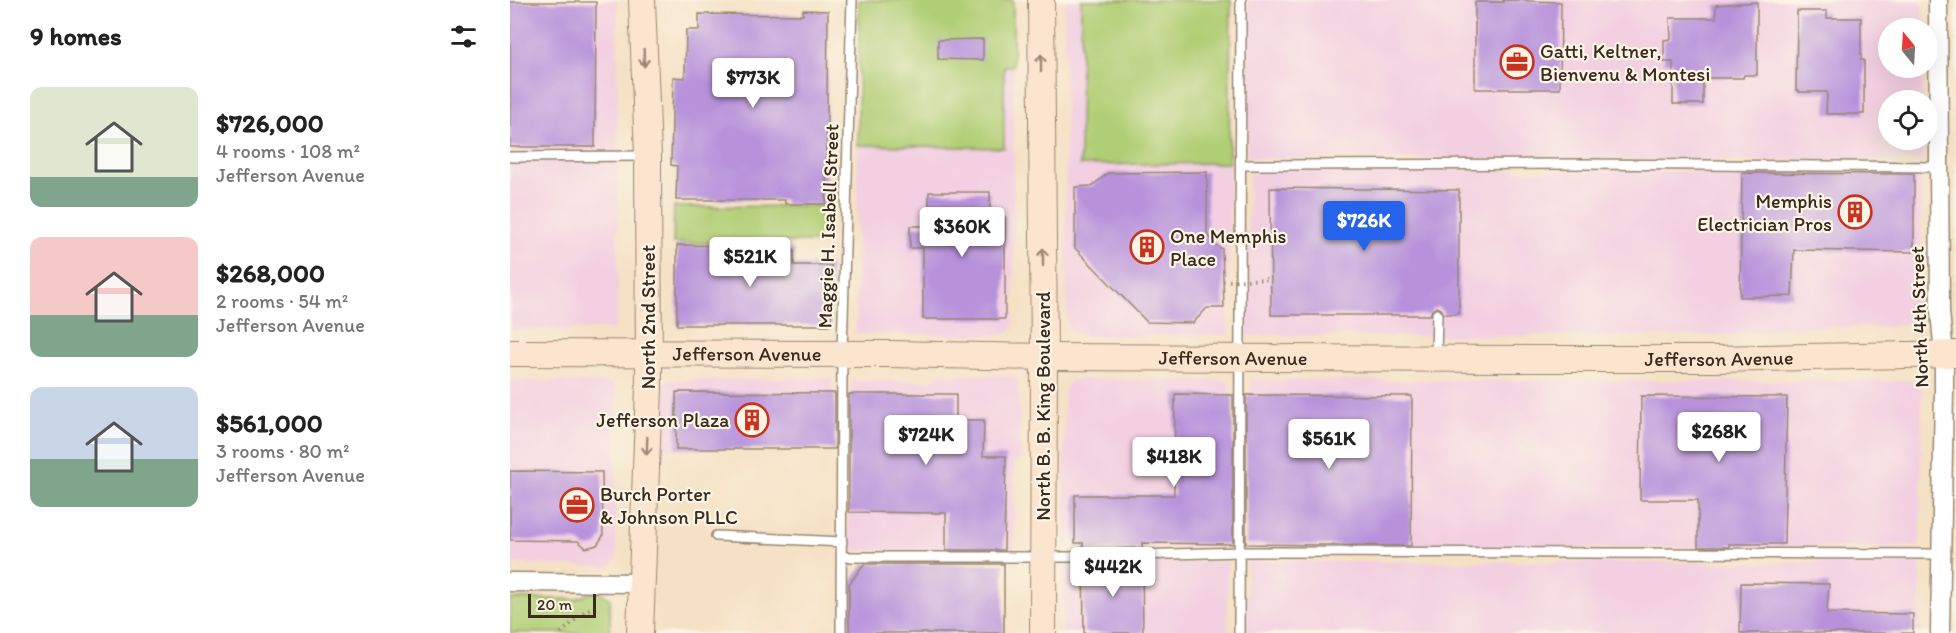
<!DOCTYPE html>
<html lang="en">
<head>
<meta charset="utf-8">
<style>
  body { margin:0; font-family:Itim,sans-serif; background:#f2f2f2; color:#222; height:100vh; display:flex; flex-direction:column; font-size:22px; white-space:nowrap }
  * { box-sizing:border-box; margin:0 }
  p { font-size:20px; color:#767676 }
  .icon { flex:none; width:33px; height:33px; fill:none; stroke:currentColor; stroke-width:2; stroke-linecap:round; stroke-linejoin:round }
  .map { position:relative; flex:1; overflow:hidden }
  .details { display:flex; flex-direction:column; background:#fff; width:510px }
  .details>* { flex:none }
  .needle { width:39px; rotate:342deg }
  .controls { position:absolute; left:1368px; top:18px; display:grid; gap:12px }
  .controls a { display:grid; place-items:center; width:60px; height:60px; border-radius:50%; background:#fff; box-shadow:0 6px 24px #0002; font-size:30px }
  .scale { position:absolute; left:18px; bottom:15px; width:68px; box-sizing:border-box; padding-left:6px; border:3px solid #3b2a1e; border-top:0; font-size:16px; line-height:21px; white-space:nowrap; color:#3b2a1e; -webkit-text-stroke:4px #fcf5e5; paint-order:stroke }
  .price { position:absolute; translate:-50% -51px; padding:0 14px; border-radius:6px; background:#fff; color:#222; font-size:20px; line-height:39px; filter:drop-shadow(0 2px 3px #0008) }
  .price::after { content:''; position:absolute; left:50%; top:36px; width:18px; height:14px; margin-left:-9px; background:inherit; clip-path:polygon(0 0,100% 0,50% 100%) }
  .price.active { background:#2563eb; color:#fff }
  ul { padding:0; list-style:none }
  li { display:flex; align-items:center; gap:18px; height:150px; padding:0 30px }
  li span { display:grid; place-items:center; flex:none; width:168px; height:120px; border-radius:12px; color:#555 }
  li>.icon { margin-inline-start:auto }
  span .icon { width:72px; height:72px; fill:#fffc; stroke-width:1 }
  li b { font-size:26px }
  h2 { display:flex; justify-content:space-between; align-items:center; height:72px; padding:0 30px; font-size:26px }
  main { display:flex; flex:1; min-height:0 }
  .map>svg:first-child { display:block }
</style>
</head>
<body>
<main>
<section class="details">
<h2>9 homes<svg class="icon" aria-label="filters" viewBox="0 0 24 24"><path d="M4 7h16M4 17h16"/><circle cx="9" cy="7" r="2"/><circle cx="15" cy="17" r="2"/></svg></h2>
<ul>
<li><span style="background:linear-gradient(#dfe7d0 75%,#7fa58c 0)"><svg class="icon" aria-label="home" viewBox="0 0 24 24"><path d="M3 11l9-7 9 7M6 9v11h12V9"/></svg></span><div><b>$726,000</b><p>4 rooms · 108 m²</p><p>Jefferson Avenue</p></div></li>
<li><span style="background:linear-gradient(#f6c9c9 65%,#7fa58c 0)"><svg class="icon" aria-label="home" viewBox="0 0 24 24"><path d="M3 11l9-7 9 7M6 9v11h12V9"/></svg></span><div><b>$268,000</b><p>2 rooms · 54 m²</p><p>Jefferson Avenue</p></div></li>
<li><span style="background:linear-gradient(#c9d6e8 60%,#7fa58c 0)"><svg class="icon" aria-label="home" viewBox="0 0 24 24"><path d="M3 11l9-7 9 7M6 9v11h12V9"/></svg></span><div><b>$561,000</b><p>3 rooms · 80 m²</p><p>Jefferson Avenue</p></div></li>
</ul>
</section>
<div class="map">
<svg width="1446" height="633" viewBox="0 0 1446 633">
  <rect width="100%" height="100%" fill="#fcf5e5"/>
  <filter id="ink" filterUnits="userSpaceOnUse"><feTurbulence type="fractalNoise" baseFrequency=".0167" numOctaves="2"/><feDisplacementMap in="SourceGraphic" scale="12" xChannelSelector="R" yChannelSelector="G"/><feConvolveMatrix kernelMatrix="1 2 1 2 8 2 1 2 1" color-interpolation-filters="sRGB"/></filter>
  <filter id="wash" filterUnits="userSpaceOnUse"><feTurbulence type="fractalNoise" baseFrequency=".008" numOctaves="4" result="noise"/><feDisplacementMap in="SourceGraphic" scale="24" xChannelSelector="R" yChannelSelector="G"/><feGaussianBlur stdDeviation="1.35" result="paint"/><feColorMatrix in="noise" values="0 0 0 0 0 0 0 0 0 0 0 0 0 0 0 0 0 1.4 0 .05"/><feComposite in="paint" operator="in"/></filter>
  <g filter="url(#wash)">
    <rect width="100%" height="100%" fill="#f5e1c5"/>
    <!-- built -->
    <g fill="#f2cfe1">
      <polygon points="0,0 107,0 108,272 107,320 104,329 0,330"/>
      <polygon points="350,0 431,66 503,66 504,319 503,329 493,335 346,334"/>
      <polygon points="556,0 722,0 718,335 577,336 561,332 557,323 554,4"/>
      <polygon points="739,0 1412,0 1413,28 1378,28 1378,68 1413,68 1413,100 1378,100 1378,140 1413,140 1414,161 737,158"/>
      <polygon points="757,169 1411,173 1411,300 1406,316 1394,324 1379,327 1275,327 1242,333 1195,336 736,336 739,175 749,170"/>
      <polygon points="429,374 502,376 508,380 511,460 504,464 504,551 338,550 341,381 420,381"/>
      <polygon points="322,378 323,449 149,449 149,394 152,383 160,380"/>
      <polygon points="569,379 719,381 718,546 555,547 554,391 560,381"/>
      <polygon points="741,380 1405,381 1410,383 1412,394 1410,547 739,548"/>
      <polygon points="0,381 94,382 104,384 106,391 106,560 101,565 97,567 0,563"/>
      <polygon points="553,561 717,562 718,633 553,633"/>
      <polygon points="737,561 1410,563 1410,633 736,633"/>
    </g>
    <!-- green -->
    <g fill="#b0ce75" stroke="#767c4a" stroke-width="1.5">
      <polygon points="349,0 503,0 503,66 494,66 494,148 348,145"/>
      <polygon points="571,0 721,0 719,163 570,165"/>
      <polygon points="314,206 315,242 163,243 164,207"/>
      <polygon points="91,592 100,599 100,633 0,633 0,599 66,599 80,593"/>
    </g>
    <g id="blocks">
      <!-- building -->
      <g fill="#b792db">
        <polygon points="993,0 1051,2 1050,89 965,89 965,2 993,2"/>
        <polygon points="0,2 86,2 85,147 0,147"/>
        <polygon points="1247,2 1247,75 1234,75 1233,78 1193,78 1193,104 1163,104 1163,62 1154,62 1154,40 1161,39 1160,18 1206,18 1206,5"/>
        <polygon points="293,10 318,11 316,204 275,204 275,200 166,200 167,166 161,165 163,77 175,78 176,30 189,30 189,14 293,15"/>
        <polygon points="1287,11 1317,11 1317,18 1351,18 1351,60 1354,60 1354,114 1316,114 1317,92 1289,92 1289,90 1286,90"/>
        <polygon points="473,39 473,60 428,59 428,40"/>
        <polygon points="697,172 697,234 706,245 712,249 714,308 697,308 683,323 637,322 565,248 565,187 582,186 598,173"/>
        <polygon points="1232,173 1404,174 1404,252 1284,250 1282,296 1230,297"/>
        <polygon points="760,188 949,190 949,314 934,314 931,309 927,307 922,310 920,315 761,315"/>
        <polygon points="419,192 480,192 480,217 495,217 495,319 413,319 413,248 400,248 400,226 419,226"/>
        <polygon points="167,245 243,246 243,251 284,250 284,265 321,265 321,325 167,325"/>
        <polygon points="166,392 325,393 325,449 166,449"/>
        <polygon points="339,394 446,394 446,420 474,420 473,456 496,456 494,550 436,550 436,513 339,512"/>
        <polygon points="665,394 723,395 723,544 632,543 632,548 573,550 573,543 565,543 565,495 664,495"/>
        <polygon points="736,395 902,396 901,546 736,544"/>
        <polygon points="1131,396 1277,397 1274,544 1219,544 1219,547 1188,547 1188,500 1130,500"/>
        <polygon points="0,471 92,472 93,536 87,545 76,548 68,541 0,540"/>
        <polygon points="632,562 633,633 574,633 573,563"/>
        <polygon points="354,564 494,564 494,633 339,633 339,584"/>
        <polygon points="1231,583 1319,584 1317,613 1403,614 1403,633 1230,633"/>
      </g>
    </g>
  </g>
  <g filter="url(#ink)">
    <use href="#blocks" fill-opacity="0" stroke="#988672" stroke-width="1.5"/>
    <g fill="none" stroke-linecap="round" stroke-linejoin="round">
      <!-- service casing -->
      <g stroke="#988672" stroke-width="12">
        <g id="service">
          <polyline points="0,157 136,156"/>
          <polyline points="732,165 1075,164 1429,167"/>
          <polyline points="926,357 927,314"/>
          <polyline points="206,536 332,542"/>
          <polyline points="332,557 558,557 730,552 1431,554"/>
          <polyline points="331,633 332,353 342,0"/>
          <polyline points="729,633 731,0"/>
        </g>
      </g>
      <!-- minor casing -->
      <g stroke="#988672" stroke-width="21">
        <g id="minor">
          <polyline points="1428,0 1430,311 1434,355 1434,389 1430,633"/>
          <polyline points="0,582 132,583"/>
        </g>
      </g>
      <!-- secondary casing -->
      <g stroke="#988672" stroke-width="28">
        <g id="secondary">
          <polyline points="531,0 534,357 533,633"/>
          <path id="s1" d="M0,353L380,354L534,357L1009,359H1204L1446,354"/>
          <polyline points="130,633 139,387 138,156 132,0"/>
        </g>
      </g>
      <!-- path -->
      <polyline stroke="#988672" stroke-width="4" stroke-dasharray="1.5 4.5" stroke-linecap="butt" points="51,633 75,611 87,606"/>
      <!-- service -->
      <use href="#service" stroke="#fff" stroke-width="9"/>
      <!-- minor -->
      <use href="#minor" stroke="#fff" stroke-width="18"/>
      <!-- secondary -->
      <use href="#secondary" stroke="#fce5cf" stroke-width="26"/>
      <!-- path-bridge -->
      <polyline stroke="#988672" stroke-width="4" stroke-dasharray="1.5 4.5" stroke-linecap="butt" points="713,281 760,279"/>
    </g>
    <!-- one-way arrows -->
    <defs><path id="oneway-shaft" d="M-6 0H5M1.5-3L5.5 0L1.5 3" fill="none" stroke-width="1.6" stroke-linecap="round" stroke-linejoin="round" transform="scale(1.5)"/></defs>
    <g stroke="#9c8876">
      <use href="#oneway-shaft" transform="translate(134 58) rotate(88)"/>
      <use href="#oneway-shaft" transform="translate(531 63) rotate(-90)"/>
      <use href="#oneway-shaft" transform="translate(533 257) rotate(-90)"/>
      <use href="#oneway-shaft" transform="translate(137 446) rotate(92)"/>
    </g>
  </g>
  <!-- icons -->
  <defs>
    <g id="office-ring" transform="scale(1.725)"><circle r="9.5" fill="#fcf5e5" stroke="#c8321e" stroke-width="1.5"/><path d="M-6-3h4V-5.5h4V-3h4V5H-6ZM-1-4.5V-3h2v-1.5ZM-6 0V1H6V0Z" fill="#c8321e"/></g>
    <g id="building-ring" transform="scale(1.725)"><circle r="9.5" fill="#fcf5e5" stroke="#c8321e" stroke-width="1.5"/><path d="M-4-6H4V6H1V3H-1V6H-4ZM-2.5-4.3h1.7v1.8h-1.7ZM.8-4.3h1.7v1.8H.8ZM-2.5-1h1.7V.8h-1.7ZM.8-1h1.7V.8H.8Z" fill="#c8321e"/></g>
  </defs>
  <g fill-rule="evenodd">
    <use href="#office-ring" x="1007" y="62"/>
    <use href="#building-ring" x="1345" y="212"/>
    <use href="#building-ring" x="637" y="247"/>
    <use href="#building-ring" x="242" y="420"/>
    <use href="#office-ring" x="67" y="505"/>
  </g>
  <g text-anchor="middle" stroke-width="4.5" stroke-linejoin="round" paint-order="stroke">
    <!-- poi labels -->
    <g font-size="20" fill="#3b2a1e" stroke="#fcf5e5" text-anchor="start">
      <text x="1030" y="58">Gatti, Keltner,<tspan x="1030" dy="23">Bienvenu &amp; Montesi</tspan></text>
      <text x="1322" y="208" text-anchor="end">Memphis<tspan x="1322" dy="23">Electrician Pros</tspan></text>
      <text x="660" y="243">One Memphis<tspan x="660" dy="23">Place</tspan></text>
      <text x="219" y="427" text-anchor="end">Jefferson Plaza</text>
      <text x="90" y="501">Burch Porter<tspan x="90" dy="23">&amp; Johnson PLLC</tspan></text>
    </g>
    <!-- street labels -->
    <g font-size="20" fill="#3b2a1e" stroke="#fcf5e5">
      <text transform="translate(318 226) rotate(-88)" y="7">Maggie H. Isabell Street</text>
      <text transform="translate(138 317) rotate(-90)" y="7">North 2nd Street</text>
      <text transform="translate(1409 317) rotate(-92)" y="7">North 4th Street</text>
      <text dy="7" stroke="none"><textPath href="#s1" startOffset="237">Jefferson Avenue</textPath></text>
      <text dy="7" stroke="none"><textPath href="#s1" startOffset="723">Jefferson Avenue</textPath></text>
      <text dy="7" stroke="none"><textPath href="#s1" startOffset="1209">Jefferson Avenue</textPath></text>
      <text transform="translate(533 406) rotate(-90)" y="7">North B. B. King Boulevard</text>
    </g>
  </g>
</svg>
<div class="controls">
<a><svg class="needle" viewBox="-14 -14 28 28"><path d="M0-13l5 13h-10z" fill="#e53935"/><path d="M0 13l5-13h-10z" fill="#767676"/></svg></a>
<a><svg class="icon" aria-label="locate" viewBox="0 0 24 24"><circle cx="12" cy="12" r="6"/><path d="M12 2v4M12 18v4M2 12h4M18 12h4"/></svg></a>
</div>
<div class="scale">20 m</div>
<b class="price" style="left:243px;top:109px">$773K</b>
<b class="price active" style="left:854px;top:252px">$726K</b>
<b class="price" style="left:452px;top:258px">$360K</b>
<b class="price" style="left:240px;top:288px">$521K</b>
<b class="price" style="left:1209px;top:463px">$268K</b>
<b class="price" style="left:416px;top:466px">$724K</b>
<b class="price" style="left:819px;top:470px">$561K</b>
<b class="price" style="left:664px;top:488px">$418K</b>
<b class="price" style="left:603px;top:598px">$442K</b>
</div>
</main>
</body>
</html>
